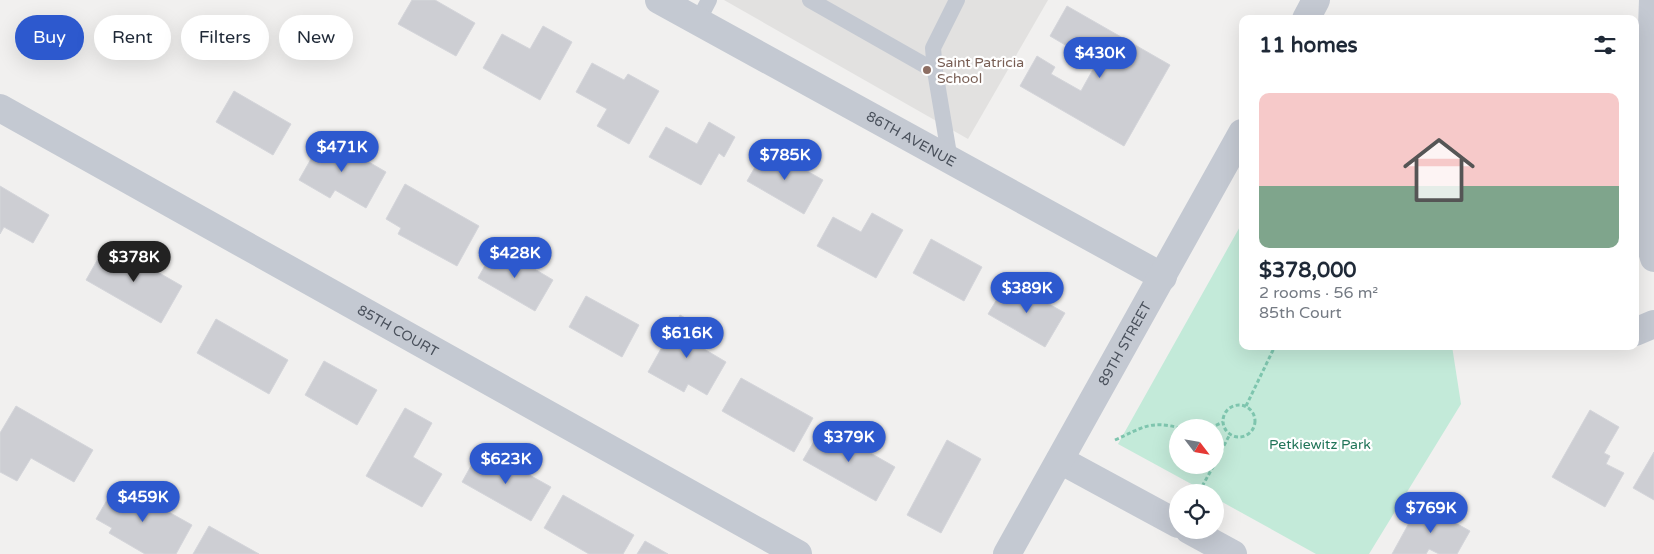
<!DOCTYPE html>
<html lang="en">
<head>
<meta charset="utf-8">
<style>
  body { margin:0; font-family:"Varela Round",sans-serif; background:#f6f6f7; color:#1f2937; height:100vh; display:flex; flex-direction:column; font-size:19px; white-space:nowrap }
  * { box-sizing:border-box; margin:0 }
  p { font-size:16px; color:#747a83 }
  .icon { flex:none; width:28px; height:28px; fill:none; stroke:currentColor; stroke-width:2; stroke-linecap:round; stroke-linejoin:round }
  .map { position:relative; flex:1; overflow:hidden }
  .side { position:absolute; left:1239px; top:15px; width:400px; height:335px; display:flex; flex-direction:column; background:#fff; border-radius:10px; box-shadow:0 5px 20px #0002 }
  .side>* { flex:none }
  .guide { position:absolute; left:15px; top:15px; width:475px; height:45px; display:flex; gap:10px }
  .needle { width:32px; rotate:121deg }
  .fabs { position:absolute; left:1169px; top:419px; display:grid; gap:10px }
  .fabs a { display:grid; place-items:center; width:55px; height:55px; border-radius:50%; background:#fff; box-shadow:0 5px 20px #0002; font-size:25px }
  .price { position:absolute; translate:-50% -42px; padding:0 11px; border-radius:18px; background:#2d59ce; color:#fff; font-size:16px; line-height:32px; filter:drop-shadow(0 1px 2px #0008) }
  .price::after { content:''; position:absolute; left:50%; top:30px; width:15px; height:11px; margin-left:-8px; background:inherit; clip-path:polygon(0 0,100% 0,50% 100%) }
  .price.selected { background:#222; color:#fff }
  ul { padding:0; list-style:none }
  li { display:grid; align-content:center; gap:10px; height:265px; padding:0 20px }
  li+li { border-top:1px solid #e0e1e3 }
  li span { display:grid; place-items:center; height:155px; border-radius:10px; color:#555 }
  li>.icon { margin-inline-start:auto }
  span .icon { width:90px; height:90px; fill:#fffc; stroke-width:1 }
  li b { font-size:21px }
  h2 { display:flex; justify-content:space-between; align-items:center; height:60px; padding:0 20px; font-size:21px }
  .tag { padding:0 18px; border-radius:22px; background:#fff; box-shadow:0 5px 20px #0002; font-size:18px; line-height:45px }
  .tag.selected { background:#2d59ce; color:#fff }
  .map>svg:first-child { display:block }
</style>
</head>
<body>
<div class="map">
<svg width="1654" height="554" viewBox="0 0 1654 554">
  <rect width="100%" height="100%" fill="#f1f0ef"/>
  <!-- education -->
  <polygon fill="#e2e1e0" points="724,0 1048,0 968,139"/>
  <!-- park -->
  <path fill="#c3ead9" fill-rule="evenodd" d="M1242,223V346H1452L1461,404L1369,554H1316L1215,498V492H1206L1118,444ZM1178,428H1215V465H1178Z"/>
  <!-- building -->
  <g fill="#cdced3" stroke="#d4d5da">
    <polygon points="412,0 435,0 475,23 456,56 398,24"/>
    <polygon points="1067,6 1170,65 1124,146 1020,86 1037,56 1055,67 1051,74 1081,91 1101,55 1071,39 1067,46 1050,36"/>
    <polygon points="543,26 572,42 540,100 483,68 502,34 530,49"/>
    <polygon points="592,63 624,80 628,74 659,91 629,144 597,126 607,109 576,92"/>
    <polygon points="234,91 291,124 273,155 216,122"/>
    <polygon points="709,122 735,137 724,157 719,153 701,185 649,157 666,127 697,144"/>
    <polygon points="324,136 386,172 366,208 335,190 330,198 299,180"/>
    <polygon points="766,148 823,180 804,214 747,181"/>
    <polygon points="405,184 479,226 457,266 398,234 401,228 386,219"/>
    <polygon points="0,186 49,215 33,243 4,227 0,234"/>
    <polygon points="872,213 903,230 876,278 817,246 833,217 861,232"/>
    <polygon points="931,239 982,267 964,301 913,273"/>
    <polygon points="107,243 182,286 161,323 86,280"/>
    <polygon points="496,246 553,280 535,311 478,278"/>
    <polygon points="1008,281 1065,313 1045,347 988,314"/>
    <polygon points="586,296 639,325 622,357 569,327"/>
    <polygon points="680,315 708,331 699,346 726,362 707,395 688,384 684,392 648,372"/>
    <polygon points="216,319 288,360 269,394 197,353"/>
    <polygon points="324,361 377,390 357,425 305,395"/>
    <polygon points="741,378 813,418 794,452 722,411"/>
    <polygon points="16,406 93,450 74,482 31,458 17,481 0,472 0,433"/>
    <polygon points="405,408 432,423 413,457 442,474 422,507 366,476"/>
    <polygon points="1590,410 1619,427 1604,453 1610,456 1606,464 1624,473 1605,507 1552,477"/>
    <polygon points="823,426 895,467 876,501 803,460"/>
    <polygon points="947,440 981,459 941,533 907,515"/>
    <polygon points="481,448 551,487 531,521 462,482"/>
    <polygon points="1654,452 1654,500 1633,488"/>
    <polygon points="117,483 192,525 176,554 145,554 109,533 112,528 96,519"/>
    <polygon points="563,495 634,535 623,554 589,554 544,528"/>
    <polygon points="1420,503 1470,531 1457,554 1439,554 1429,549 1426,554 1392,554"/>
    <polygon points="209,526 259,554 193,554"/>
    <polygon points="645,541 668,554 637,554"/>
  </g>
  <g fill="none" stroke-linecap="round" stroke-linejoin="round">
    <!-- path -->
    <g stroke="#7ec5ae" stroke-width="3" stroke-dasharray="4 2.5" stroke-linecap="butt">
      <circle cx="1239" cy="421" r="16"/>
      <polyline points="1246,406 1275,346"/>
      <polyline points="1210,428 1223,422"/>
      <path d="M1115,440C1142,428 1149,420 1180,428"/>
      <polyline points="1215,463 1230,434"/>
      <polyline points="1199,492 1214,465"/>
    </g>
    <!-- service -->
    <g stroke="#c4c9d2" stroke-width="16">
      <polyline points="810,0 935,71"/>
      <polyline points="698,21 709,0"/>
      <polyline points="950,160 935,71 933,48 957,0"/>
    </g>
    <!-- minor -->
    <g stroke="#c4c9d2" stroke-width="28">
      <path id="s1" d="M659,0L1163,277"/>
      <polyline points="1653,0 1645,227 1654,258"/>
      <polyline points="1306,19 1316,0"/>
      <path id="s2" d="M0,108L798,554"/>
      <polyline points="1635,332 1654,324"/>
      <polyline points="1060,460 1178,524"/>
      <polyline points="1189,530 1233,554"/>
      <path id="s3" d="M1007,554L1242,133"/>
    </g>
  </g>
  <!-- markers -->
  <circle fill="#8d6e63" stroke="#fff" stroke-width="2" cx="927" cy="70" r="5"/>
  <g text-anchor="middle" stroke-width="4.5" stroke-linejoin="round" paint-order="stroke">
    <!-- education labels -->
    <g font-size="14" fill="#785e54" stroke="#fff" text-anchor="start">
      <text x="937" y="67">Saint Patricia<tspan x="937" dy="16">School</tspan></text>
    </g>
    <!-- street labels -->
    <g font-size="14" fill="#49505b" stroke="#fff">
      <text dy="5" stroke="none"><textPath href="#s1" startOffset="288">86TH AVENUE</textPath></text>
      <text dy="5" stroke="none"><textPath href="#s2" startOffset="456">85TH COURT</textPath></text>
      <text dy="5" stroke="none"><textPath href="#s3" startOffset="241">89TH STREET</textPath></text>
    </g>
    <!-- park labels -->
    <g font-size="14" fill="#217559" stroke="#fff">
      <text x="1320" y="449">Petkiewitz Park</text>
    </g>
  </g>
</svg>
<div class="fabs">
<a><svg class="needle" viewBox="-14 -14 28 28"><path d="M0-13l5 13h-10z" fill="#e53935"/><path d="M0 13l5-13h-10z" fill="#747a83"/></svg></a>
<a><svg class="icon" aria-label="locate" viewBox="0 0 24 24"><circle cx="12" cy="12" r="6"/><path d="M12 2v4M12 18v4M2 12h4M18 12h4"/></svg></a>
</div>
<b class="price" style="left:1100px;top:79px">$430K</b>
<b class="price" style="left:342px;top:173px">$471K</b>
<b class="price" style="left:785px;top:181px">$785K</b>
<b class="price" style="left:515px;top:279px">$428K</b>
<b class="price selected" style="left:134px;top:283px">$378K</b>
<b class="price" style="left:1027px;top:314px">$389K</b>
<b class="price" style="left:687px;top:359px">$616K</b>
<b class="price" style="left:849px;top:463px">$379K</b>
<b class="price" style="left:506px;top:485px">$623K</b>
<b class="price" style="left:143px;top:523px">$459K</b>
<b class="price" style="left:1431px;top:534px">$769K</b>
<div class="guide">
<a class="tag selected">Buy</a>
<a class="tag">Rent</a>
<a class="tag">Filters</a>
<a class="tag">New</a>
</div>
<section class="side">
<h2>11 homes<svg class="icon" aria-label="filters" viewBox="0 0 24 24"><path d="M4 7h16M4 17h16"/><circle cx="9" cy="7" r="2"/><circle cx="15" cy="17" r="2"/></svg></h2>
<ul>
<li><span style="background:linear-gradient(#f6c9c9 60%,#7fa58c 0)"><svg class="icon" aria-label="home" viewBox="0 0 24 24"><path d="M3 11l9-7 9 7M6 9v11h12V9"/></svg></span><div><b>$378,000</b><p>2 rooms · 56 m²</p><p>85th Court</p></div></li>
</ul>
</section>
</div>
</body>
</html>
